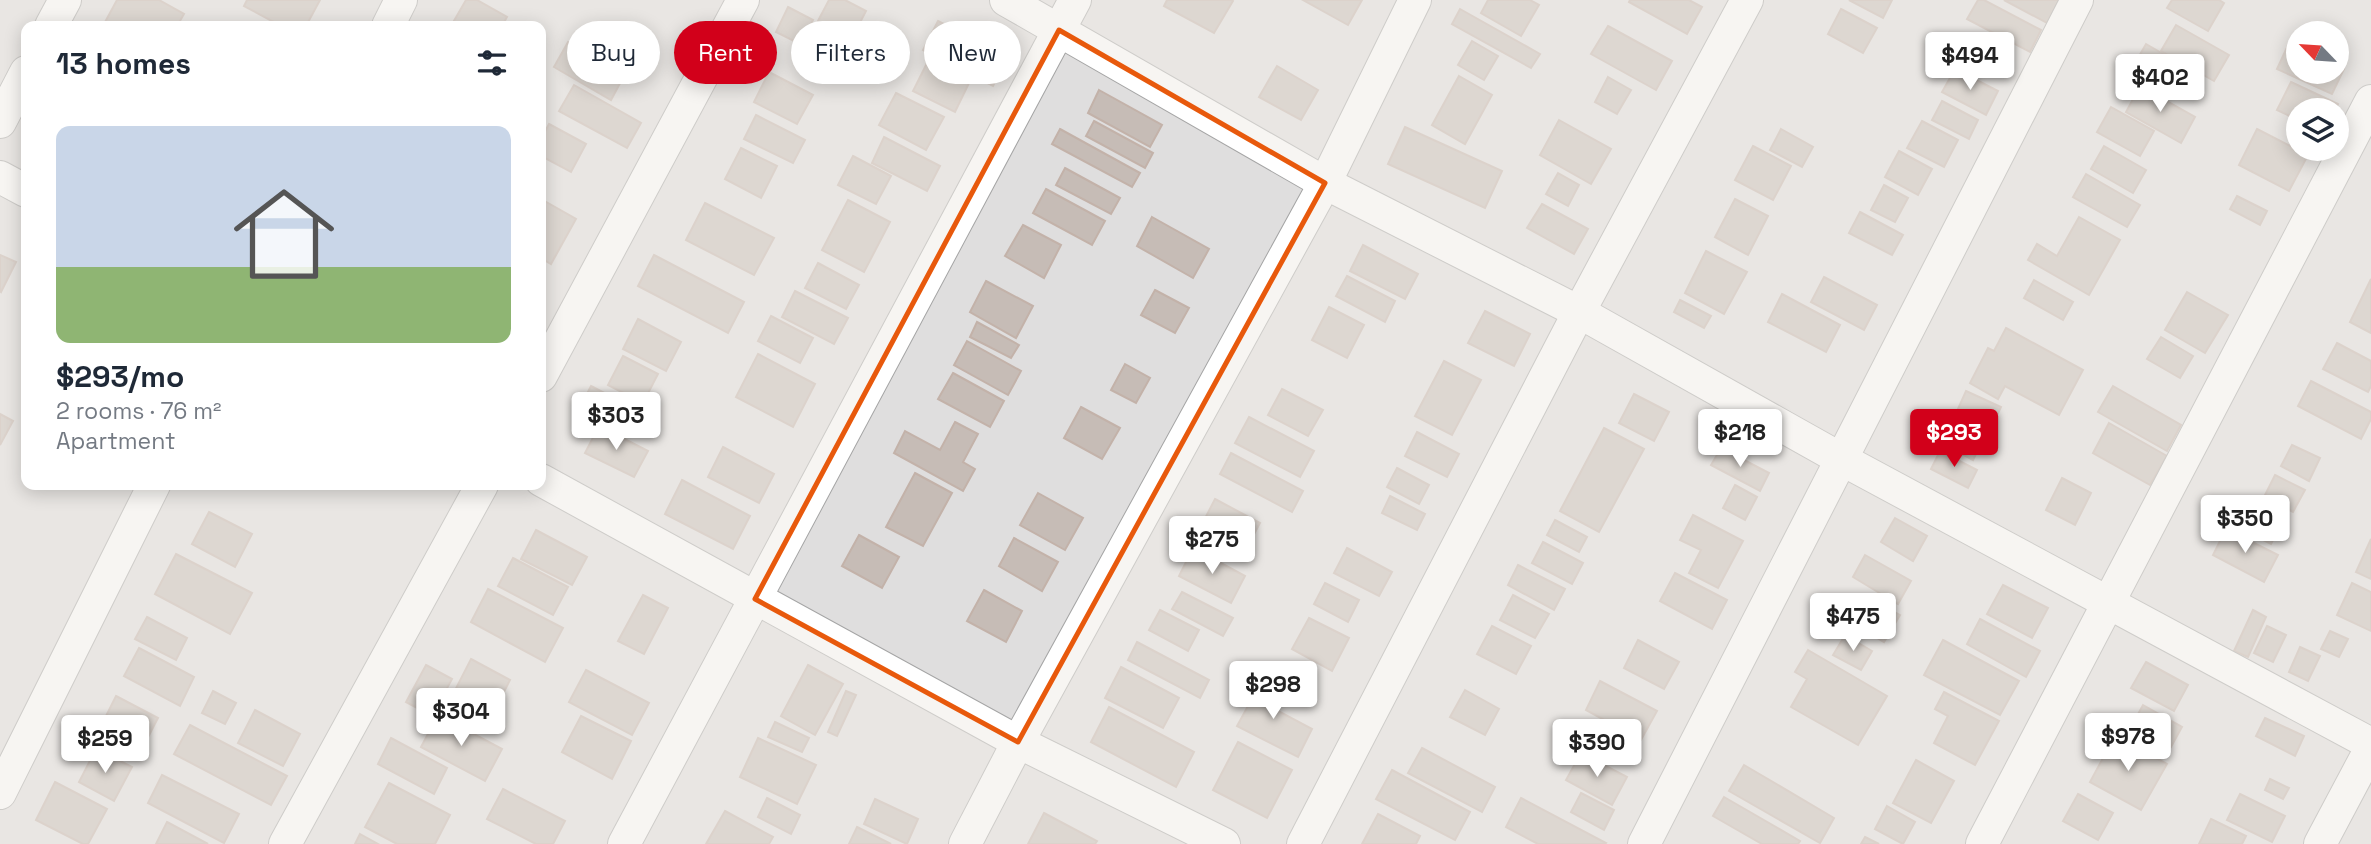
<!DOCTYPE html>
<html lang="en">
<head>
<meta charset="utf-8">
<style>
  body { margin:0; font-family:"Space Grotesk",sans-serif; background:#f2f2f3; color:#1f2937; height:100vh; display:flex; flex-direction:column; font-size:26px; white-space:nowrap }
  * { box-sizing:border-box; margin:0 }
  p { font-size:23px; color:#747a83 }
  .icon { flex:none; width:38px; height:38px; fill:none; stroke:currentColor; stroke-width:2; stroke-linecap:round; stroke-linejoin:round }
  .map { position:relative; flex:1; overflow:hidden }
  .details { position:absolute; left:21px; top:21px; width:525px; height:469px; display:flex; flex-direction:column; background:#fff; border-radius:14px; box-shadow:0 4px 18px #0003 }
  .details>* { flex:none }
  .hud { position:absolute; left:567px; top:21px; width:665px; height:63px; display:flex; gap:14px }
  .needle { width:46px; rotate:295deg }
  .fabs { position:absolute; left:2286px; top:21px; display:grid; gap:14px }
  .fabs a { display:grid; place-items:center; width:63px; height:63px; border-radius:50%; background:#fff; box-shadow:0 4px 18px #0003; font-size:35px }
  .price { position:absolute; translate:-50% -60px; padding:0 16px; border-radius:7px; background:#fff; color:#222; font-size:23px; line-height:46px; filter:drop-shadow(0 2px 4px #0008) }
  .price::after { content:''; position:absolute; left:50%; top:42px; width:21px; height:16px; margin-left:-10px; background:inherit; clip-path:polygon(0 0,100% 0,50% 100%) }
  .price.active { background:#d2001a; color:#fff }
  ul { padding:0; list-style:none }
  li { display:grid; align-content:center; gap:14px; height:371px; padding:0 35px }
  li+li { border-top:2px solid #e0e1e3 }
  li span { display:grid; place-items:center; height:217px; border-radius:14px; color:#555 }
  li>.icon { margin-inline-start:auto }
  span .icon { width:126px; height:126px; fill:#fffc; stroke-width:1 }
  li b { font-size:30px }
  h2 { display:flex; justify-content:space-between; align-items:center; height:84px; padding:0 35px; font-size:30px }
  .pill { padding:0 24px; border-radius:32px; background:#fff; box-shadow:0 4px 18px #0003; font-size:24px; line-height:63px }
  .pill.active { background:#d2001a; color:#fff }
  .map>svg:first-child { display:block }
</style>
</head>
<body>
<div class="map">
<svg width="2371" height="844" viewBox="0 0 2371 844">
  <rect width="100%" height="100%" fill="#f1ede7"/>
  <!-- residential -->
  <path fill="#dfdede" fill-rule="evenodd" d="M0,0H2371V844H0ZM26,26H541V485H26ZM2298,33H2336V72H2298ZM2298,110H2336V149H2298Z"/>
  <!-- building -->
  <g fill="#c6bcb6" stroke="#c3b2a9" stroke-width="2">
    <polygon points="117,0 159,0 184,14 177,26 109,26 104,24"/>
    <polygon points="247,0 320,0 306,26 281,26 244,6"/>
    <polygon points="466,0 477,0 507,17 502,26 451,26"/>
    <polygon points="829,0 845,0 866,11 834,73 800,55"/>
    <polygon points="1167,0 1232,0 1233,1 1214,33 1164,6"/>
    <polygon points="1303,0 1362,0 1348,25"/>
    <polygon points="1488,0 1530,0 1539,5 1521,36 1481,13"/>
    <polygon points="1630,0 1689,0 1702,7 1687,34 1629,2"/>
    <polygon points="1849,0 1892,0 1883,18"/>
    <polygon points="1978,0 1984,0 2041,30 2030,52 1967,19"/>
    <polygon points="2004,0 2059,0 2047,23"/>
    <polygon points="2172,0 2219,0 2224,3 2208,31 2167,8"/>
    <polygon points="788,7 813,20 800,44 776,32"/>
    <polygon points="1460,9 1540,54 1531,68 1452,24"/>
    <polygon points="1841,9 1877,28 1863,53 1828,34"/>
    <polygon points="938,21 1008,57 993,86 923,50"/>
    <polygon points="2176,25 2229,55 2214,81 2161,51"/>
    <polygon points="1608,26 1672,61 1656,90 1591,54"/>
    <polygon points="1967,35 2012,59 2003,77 1957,53"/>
    <polygon points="1472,41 1498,56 1484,80 1458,65"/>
    <polygon points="568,42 625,74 611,100 554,67"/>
    <polygon points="2289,43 2298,47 2298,72 2336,72 2336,65 2344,69 2332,94 2277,69"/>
    <polygon points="2146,44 2186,67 2170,95 2130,72"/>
    <polygon points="930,57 971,79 955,112 913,91"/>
    <polygon points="1277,66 1318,90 1301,120 1259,97"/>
    <polygon points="1955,69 1998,91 1986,115 1942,92"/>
    <polygon points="769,72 813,95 797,124 754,102"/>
    <polygon points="1459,76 1492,95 1465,144 1432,125"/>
    <polygon points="1608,77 1631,90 1617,114 1595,102"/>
    <polygon points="2291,82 2338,104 2335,110 2298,110 2298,120 2277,110"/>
    <polygon points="574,85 641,123 627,148 559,111"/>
    <polygon points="2140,86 2195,117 2181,143 2126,112"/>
    <polygon points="1099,90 1162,125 1150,147 1088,113"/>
    <polygon points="896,93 944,117 926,150 879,125"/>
    <polygon points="1942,101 1978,120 1969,139 1932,120"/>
    <polygon points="2111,107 2154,131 2140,156 2097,132"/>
    <polygon points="756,115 805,140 793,163 744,139"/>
    <polygon points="1559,120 1611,149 1591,184 1540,155"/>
    <polygon points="1094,121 1153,153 1145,168 1086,136"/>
    <polygon points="1922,121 1958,140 1944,167 1907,148"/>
    <polygon points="549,124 586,144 571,172 541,156 541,139"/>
    <polygon points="1405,127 1502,171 1485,208 1388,164"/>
    <polygon points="1060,129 1140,173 1132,187 1052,144"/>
    <polygon points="1781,129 1813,147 1802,167 1770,150"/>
    <polygon points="2257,129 2308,155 2289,191 2239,165"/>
    <polygon points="884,137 940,166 927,191 872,163"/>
    <polygon points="1753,146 1791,166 1773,200 1735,180"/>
    <polygon points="2104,146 2146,170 2133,193 2091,169"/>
    <polygon points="741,148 777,166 761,198 725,179"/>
    <polygon points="1899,151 1932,169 1918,195 1885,177"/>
    <polygon points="853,156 891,176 876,204 838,185"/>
    <polygon points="1065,168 1120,198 1111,214 1056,185"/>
    <polygon points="1558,173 1579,185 1568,206 1546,194"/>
    <polygon points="2086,174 2140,205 2127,227 2073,197"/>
    <polygon points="1884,185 1908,198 1895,222 1871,210"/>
    <polygon points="1046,189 1105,221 1092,245 1033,213"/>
    <polygon points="2237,196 2267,211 2260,225 2230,209"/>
    <polygon points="541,199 576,219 551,264 541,258"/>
    <polygon points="1735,199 1768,216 1748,255 1715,237"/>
    <polygon points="848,200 890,222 864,272 822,250"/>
    <polygon points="705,203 774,238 754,275 686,240"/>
    <polygon points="1542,204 1588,229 1574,254 1527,228"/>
    <polygon points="1860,212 1903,235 1892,255 1849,233"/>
    <polygon points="1152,217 1209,249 1193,278 1137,246"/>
    <polygon points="2079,217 2120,240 2089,295 2028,260 2037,244 2057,256"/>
    <polygon points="1023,225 1061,245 1044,278 1005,256"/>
    <polygon points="1363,245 1418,274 1405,299 1350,271"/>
    <polygon points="1706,251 1747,272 1724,314 1685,293"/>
    <polygon points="0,255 16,262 1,292 0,291"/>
    <polygon points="654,255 744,302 728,333 638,286"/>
    <polygon points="818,263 859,285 846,309 805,288"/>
    <polygon points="1347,276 1395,301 1385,322 1336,296"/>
    <polygon points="1824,277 1877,305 1864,330 1811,302"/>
    <polygon points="2371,279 2371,333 2350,322"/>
    <polygon points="2034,280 2073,302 2063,320 2024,298"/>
    <polygon points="986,281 1033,306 1016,338 970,312"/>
    <polygon points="1155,290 1189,308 1175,333 1141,315"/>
    <polygon points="795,291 848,318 834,344 782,317"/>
    <polygon points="2187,292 2228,315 2205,353 2165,330"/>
    <polygon points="1782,294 1840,325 1826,352 1768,322"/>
    <polygon points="1680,300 1711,316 1704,328 1674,312"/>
    <polygon points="1329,307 1364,325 1347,358 1312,340"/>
    <polygon points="1485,311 1530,334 1514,366 1468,343"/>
    <polygon points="771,316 813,338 800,363 758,341"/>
    <polygon points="638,319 681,342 666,371 623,349"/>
    <polygon points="977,322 1019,345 1011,358 970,337"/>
    <polygon points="2006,328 2083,370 2059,415 2005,386 1998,399 1970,383 1988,348 1994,351"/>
    <polygon points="2161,337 2193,356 2180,378 2147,359"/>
    <polygon points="967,341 1021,371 1008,395 954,365"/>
    <polygon points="2337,343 2371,361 2371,386 2368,392 2323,369"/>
    <polygon points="758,354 815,384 793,427 736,397"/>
    <polygon points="623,356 658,374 643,403 608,385"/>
    <polygon points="1444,361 1481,380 1452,435 1415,416"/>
    <polygon points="1125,364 1150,378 1136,403 1111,390"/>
    <polygon points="953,373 1004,401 990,427 938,399"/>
    <polygon points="2311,381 2371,412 2371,419 2361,439 2298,406"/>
    <polygon points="591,386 633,408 620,432 578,411"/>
    <polygon points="2113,386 2181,425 2167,451 2098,412"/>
    <polygon points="1282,389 1323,410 1308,436 1268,415"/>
    <polygon points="1966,391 2001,407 1987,436 1953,420"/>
    <polygon points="1634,394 1669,412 1654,441 1619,423"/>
    <polygon points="1081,407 1120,428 1102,459 1064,438"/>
    <polygon points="0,414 13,421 0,445"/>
    <polygon points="1249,417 1314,451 1300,477 1235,443"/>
    <polygon points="955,422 978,434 963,462 975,469 963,491 894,453 905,431 940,450"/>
    <polygon points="2109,423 2167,456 2150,485 2093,453"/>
    <polygon points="599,426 648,451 634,477 585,453"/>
    <polygon points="1604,428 1644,449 1599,532 1560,511"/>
    <polygon points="1963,430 1983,440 1973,460 1953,449"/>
    <polygon points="1417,432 1459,454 1447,477 1405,456"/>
    <polygon points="2292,445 2320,458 2309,481 2281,466"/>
    <polygon points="723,447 774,474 759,503 708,477"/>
    <polygon points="1721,448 1769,473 1760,491 1711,465"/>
    <polygon points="1940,451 1977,470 1968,488 1931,469"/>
    <polygon points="1231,453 1303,491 1292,512 1220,474"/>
    <polygon points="1397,468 1429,485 1419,504 1387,487"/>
    <polygon points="915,473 952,493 923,546 886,527"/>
    <polygon points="2275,475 2305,490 2293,512 2264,497"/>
    <polygon points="2062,478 2091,493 2075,525 2046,510"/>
    <polygon points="682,480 750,516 733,549 665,514"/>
    <polygon points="1735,485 1757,497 1745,520 1723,508"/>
    <polygon points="1038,493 1083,518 1065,550 1020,525"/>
    <polygon points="1390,496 1425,514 1417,530 1382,513"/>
    <polygon points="1215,499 1260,523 1242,557 1197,534"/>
    <polygon points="2254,504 2284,519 2271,544 2241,529"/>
    <polygon points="209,512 252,534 235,567 192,544"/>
    <polygon points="1693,515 1743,541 1718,588 1689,573 1701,550 1680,540"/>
    <polygon points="1895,518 1927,536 1913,561 1881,542"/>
    <polygon points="1555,520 1587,537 1579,552 1547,535"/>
    <polygon points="2226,529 2278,555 2264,582 2213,555"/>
    <polygon points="536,530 587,557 572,585 521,559"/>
    <polygon points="859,535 899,557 882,588 842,566"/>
    <polygon points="1014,538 1058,562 1042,591 999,566"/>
    <polygon points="2371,539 2371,579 2356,572"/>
    <polygon points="1543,542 1583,563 1572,584 1532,563"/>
    <polygon points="1193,548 1245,576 1231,603 1179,576"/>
    <polygon points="1347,548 1392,572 1379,596 1334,573"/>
    <polygon points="176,554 252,593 230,634 155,594"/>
    <polygon points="1865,555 1911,581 1898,604 1853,577"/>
    <polygon points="513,558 568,587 553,615 498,586"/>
    <polygon points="1518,565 1565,589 1554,610 1508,585"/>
    <polygon points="1675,573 1727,600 1712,629 1660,601"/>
    <polygon points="1325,583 1359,600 1348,622 1314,604"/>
    <polygon points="2352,583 2371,592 2371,631 2337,615"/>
    <polygon points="2003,585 2048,608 2032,638 1987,614"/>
    <polygon points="488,589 563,628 545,662 471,622"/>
    <polygon points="984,590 1022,611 1006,642 967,621"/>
    <polygon points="1182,592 1233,618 1223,636 1172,609"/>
    <polygon points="643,595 668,608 644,654 618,641"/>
    <polygon points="1513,595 1549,614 1535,638 1500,620"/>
    <polygon points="1866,596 1900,615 1884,642 1851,622"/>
    <polygon points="1160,610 1199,630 1188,651 1149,630"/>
    <polygon points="2253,610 2266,617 2248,657 2234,651"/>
    <polygon points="147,617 187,638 176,660 135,639"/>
    <polygon points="1309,618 1349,638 1332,671 1292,649"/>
    <polygon points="1980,619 2040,651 2026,677 1967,644"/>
    <polygon points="1492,626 1531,646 1516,674 1477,654"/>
    <polygon points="2267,626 2286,635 2273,662 2254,653"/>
    <polygon points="2330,631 2348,639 2339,657 2321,649"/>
    <polygon points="1845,635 1872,651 1861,670 1833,655"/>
    <polygon points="1638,640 1679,662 1664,689 1624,668"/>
    <polygon points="1943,640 2019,681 2000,715 1924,675"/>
    <polygon points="1137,642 1209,680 1200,698 1128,660"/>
    <polygon points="2300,647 2320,656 2308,681 2289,672"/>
    <polygon points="139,648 194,677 180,706 124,676"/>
    <polygon points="1808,650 1887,696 1858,745 1791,707 1807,679 1795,672"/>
    <polygon points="471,659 510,680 489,721 450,700"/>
    <polygon points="2146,662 2188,685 2174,711 2131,688"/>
    <polygon points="426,665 452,679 432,716 406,702"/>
    <polygon points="808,665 843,684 815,735 781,716"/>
    <polygon points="1121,667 1179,698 1163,728 1105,698"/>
    <polygon points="586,670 649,703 632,735 569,702"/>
    <polygon points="1266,673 1278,679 1265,704 1312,729 1298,757 1237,726"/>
    <polygon points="1600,681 1657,711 1641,740 1586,710"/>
    <polygon points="1465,690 1499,709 1485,735 1450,717"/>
    <polygon points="213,691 236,703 225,724 202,713"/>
    <polygon points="846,691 856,695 837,736 828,732"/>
    <polygon points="1944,692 1999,721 1975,765 1934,743 1948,716 1935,709"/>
    <polygon points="116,696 158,718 143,747 101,726"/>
    <polygon points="2143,705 2182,727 2171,747 2132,725"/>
    <polygon points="1109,707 1194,752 1176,787 1091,742"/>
    <polygon points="255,710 300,734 283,766 238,743"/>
    <polygon points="438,715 502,749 485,781 421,747"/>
    <polygon points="581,716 631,741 612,779 562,752"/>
    <polygon points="2265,718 2304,736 2295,756 2256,736"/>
    <polygon points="775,722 809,738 802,752 768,737"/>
    <polygon points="190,725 287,776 271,805 174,754"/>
    <polygon points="1603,726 1639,745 1629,764 1593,744"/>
    <polygon points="2115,736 2167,764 2141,810 2090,782"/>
    <polygon points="391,738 447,768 434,794 378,764"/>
    <polygon points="758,738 816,765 797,804 740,777"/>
    <polygon points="1238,742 1292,770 1267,818 1213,790"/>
    <polygon points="1422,748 1495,787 1482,812 1408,773"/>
    <polygon points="96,749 132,767 114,801 79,782"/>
    <polygon points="1581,753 1627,777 1612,805 1566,780"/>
    <polygon points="1916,760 1954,781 1931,823 1893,803"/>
    <polygon points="1744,765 1834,818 1820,843 1729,791"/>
    <polygon points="1392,770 1470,812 1455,840 1376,799"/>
    <polygon points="162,775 239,814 224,843 148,803"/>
    <polygon points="2270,779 2289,788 2283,799 2265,790"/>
    <polygon points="55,782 107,809 88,844 83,844 36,820"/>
    <polygon points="389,783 450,815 435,844 397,844 365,827"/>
    <polygon points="503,789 565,821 553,844 536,844 487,819"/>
    <polygon points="1581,793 1614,810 1604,830 1571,812"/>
    <polygon points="2078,794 2113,813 2098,840 2063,821"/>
    <polygon points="2240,794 2285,816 2272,842 2227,820"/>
    <polygon points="1724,797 1800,841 1798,844 1762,844 1713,816"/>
    <polygon points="767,798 800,815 791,834 758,817"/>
    <polygon points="1521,798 1606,843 1605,844 1538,844 1506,827"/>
    <polygon points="875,799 918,819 907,844 864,824"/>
    <polygon points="1887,806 1915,822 1903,844 1875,829"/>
    <polygon points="725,811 773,837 769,844 706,844"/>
    <polygon points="1044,813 1097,841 1095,844 1028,844"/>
    <polygon points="1378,814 1420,836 1416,844 1362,844"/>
    <polygon points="2211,819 2246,836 2242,844 2199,844"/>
    <polygon points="167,822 208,844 156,844"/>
    <polygon points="857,827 891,844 849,844"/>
    <polygon points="360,834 378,844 355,844"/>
    <polygon points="1865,837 1879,844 1861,844"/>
  </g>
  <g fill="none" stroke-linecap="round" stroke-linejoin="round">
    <!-- street casing -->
    <g stroke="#a5a5a5" stroke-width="34">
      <g id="street">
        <polyline points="1006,0 1325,183 1579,312 1841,459 2371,744"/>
        <polyline points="51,26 65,0"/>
        <polyline points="388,26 401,0"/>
        <polyline points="0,122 26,72"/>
        <polyline points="0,177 26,191"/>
        <polyline points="541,376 743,0"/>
        <polyline points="541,480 1018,742 1224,844"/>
        <polyline points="0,793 154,485"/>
        <polyline points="285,844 482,485"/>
        <polyline points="624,844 1075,0"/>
        <polyline points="965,844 1018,742 1325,183 1415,0"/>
        <polyline points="1303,844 1579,312 1747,0"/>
        <polyline points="1644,844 2077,0"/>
        <polyline points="1982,844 2371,101"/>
        <polyline points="2320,844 2371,748"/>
      </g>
    </g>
    <!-- street -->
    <use href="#street" stroke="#fff" stroke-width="32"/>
  </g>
  <!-- marked area -->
  <path d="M0 0H2371V844H0ZM1059,30L1325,183L1018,742L755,599Z" fill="#f1ede7" fill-opacity=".55" fill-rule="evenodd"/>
  <path fill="none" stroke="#e8590c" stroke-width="5" stroke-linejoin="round" d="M1059,30L1325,183L1018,742L755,599Z"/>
</svg>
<div class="fabs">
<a><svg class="needle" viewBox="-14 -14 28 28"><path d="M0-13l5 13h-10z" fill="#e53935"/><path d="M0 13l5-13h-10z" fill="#747a83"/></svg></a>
<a><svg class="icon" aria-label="layers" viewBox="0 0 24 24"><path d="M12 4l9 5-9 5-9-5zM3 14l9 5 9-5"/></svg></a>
</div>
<b class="price" style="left:1970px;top:92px">$494</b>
<b class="price" style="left:2160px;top:114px">$402</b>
<b class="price" style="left:616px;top:452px">$303</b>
<b class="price" style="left:1740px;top:469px">$218</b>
<b class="price active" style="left:1954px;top:469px">$293</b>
<b class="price" style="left:2245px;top:555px">$350</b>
<b class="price" style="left:1212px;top:576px">$275</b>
<b class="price" style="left:1853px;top:653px">$475</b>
<b class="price" style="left:1273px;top:721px">$298</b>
<b class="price" style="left:461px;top:748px">$304</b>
<b class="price" style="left:2128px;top:773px">$978</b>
<b class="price" style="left:105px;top:775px">$259</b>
<b class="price" style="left:1597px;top:779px">$390</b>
<div class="hud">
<a class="pill">Buy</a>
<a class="pill active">Rent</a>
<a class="pill">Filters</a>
<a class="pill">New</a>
</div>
<section class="details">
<h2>13 homes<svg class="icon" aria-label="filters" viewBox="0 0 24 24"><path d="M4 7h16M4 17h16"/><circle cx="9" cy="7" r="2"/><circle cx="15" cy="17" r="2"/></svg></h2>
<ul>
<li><span style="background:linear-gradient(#c9d6e8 65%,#8fb573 0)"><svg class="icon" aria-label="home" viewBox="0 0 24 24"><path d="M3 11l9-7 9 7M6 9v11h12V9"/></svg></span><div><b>$293/mo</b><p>2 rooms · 76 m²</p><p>Apartment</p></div></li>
</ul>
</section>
</div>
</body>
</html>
